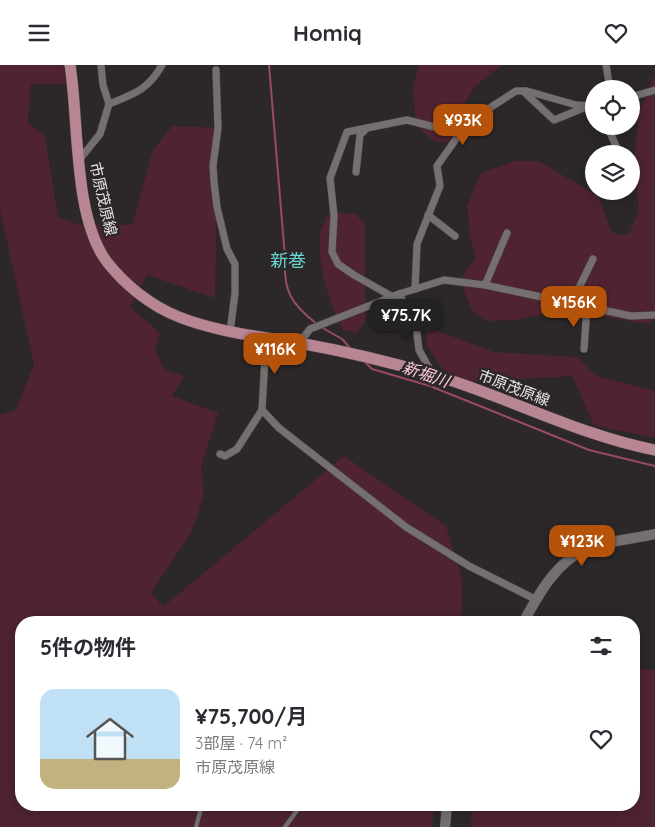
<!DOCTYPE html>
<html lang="ja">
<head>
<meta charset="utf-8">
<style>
  body { margin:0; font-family:Quicksand,"Noto Sans JP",sans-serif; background:#f2f2f3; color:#2b2b33; height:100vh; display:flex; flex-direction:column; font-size:19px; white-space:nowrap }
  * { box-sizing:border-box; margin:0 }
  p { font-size:16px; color:#7c7c81 }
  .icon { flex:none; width:28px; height:28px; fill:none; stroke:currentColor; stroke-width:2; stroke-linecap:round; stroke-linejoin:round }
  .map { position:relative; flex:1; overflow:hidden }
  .drawer { position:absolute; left:15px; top:551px; width:625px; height:195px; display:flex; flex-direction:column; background:#fff; border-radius:20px; box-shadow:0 2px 12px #0003 }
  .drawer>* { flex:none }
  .buttons { position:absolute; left:585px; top:15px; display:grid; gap:10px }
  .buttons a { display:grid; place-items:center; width:55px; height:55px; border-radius:50%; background:#fff; box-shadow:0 2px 12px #0003; font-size:25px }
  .price { position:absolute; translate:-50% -42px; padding:0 11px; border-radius:10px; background:#b45309; color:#fff; font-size:16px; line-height:32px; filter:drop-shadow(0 1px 2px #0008) }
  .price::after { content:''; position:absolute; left:50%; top:30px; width:15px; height:11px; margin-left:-8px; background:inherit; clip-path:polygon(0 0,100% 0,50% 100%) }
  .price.on { background:#222; color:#fff }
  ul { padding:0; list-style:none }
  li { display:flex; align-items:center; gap:15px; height:125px; padding:0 25px }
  li span { display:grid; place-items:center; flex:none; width:140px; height:100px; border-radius:15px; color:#555 }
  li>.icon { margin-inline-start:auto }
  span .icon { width:60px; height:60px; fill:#fffc; stroke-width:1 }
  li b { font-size:21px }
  h2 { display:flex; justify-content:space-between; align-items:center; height:60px; padding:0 25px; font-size:21px }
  header { display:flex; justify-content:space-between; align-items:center; height:65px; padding:0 25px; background:#fff; font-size:22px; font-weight:800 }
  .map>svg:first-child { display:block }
</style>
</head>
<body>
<header><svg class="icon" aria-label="menu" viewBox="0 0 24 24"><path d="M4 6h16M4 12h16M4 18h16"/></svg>Homiq<svg class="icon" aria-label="heart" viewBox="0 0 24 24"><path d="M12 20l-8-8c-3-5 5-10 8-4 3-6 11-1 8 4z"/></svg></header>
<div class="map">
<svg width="655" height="762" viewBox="0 0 655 762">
  <rect width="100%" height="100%" fill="#2c2729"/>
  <!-- green -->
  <g fill="#4f2332">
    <polygon points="0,0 63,0 67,19 31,19 28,57 45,72 58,152 80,160 132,160 153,85 172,61 218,63 215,233 147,210 130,242 160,268 155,283 164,305 184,311 172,331 218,348 201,403 204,431 191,468 151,528 163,542 344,391 446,461 462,514 462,557 21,558 21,740 435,740 432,762 0,762 0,350 16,345 34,299 0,145"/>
    <path d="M419,0H502L474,22L462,44L465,70C439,82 436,79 416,60L413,23Z"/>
    <polygon points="655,9 655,254 647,259 607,252 543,249 517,255 487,256 472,246 461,218 464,209 476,193 470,172 467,141 481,108 515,96 539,96 599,132 611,166 620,171 630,167 639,146 634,98 639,47"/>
    <path d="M329,147L355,149L365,158V257L356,268L343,265C329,238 317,200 320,169C321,162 326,154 329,147Z"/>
    <polygon points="427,262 494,287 577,292 596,311 655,326 655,373 594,360 572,311 471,317 442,304 427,280"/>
    <polygon points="634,603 655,605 655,762 471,762 472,740 634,740"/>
  </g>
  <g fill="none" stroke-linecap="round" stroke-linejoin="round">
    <!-- stream -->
    <g stroke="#994b65" stroke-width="2">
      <path d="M269,0L285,192C283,226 291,239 317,259"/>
      <polyline points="321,262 342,274 351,284"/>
      <polyline points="364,296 372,304 430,321 589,385 655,401"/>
    </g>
    <!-- lane casing -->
    <g stroke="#484344" stroke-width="5">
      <g id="lane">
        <polyline points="196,762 202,740"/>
        <polyline points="285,762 301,740"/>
      </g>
    </g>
    <!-- street casing -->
    <g stroke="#484344" stroke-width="8">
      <g id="street">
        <polyline points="101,0 103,20 109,39"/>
        <polyline points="606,0 610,24"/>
        <polyline points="216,5 218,63 213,101 214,117 217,142 227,184 235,199 235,228 230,267"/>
        <polyline points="523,26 554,55 586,42"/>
        <polyline points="631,32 655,25"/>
        <polyline points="607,61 617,83"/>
        <path d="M79,95L100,69L109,39C134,29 148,25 162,0"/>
        <polyline points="356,107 360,70 367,63"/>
        <polyline points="428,150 455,171"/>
        <polyline points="485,220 507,168"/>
        <polyline points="415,224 417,179 440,121 437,101 468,57 516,26 527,26 576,40 594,41"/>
        <polyline points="399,229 416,260 419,285 433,310"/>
        <polyline points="393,232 354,210 338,199 332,187 334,150 330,113 347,67 407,55 458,68"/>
        <polyline points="571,239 593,194"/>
        <polyline points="299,278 310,264 399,229 444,215 485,220 631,251 655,250"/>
        <polyline points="584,284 587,242"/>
        <polyline points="262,345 279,363 406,462 469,501 535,534"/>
        <polyline points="220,389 225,391 237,384 262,345 266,274"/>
      </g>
    </g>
    <!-- secondary casing -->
    <g stroke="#484344" stroke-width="11">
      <g id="secondary">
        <path d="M523,558C538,530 556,497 586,484C607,476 633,474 655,469"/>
        <polyline points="445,762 447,740"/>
      </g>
    </g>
    <!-- primary casing -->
    <g stroke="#484344" stroke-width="12">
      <path id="primary" d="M70,0C79,55 73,152 107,197C125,220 151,241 179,252C217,267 258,271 299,278C344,286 390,297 434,310C508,332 578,370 655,385"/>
    </g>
    <!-- lane -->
    <use href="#lane" stroke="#756f70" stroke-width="4"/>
    <!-- street -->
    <use href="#street" stroke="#756f70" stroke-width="7"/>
    <!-- secondary -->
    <use href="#secondary" stroke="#756f70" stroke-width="10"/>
    <!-- primary -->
    <use href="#primary" stroke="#b88593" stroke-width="11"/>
  </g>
  <g text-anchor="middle" stroke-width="5" stroke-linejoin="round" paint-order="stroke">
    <!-- street labels -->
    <g font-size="15" fill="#e9e5e6" stroke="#2c2729">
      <text transform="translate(103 134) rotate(77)" y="5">市原茂原線</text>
      <text transform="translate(514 323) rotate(21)" y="5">市原茂原線</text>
    </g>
    <!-- water labels -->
    <g font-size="16" font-style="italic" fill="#fdceda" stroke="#2c2729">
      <text transform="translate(426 309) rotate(19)" y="6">新堀川</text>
    </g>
    <!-- quarter labels -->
    <g font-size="18" fill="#6ad6d3" stroke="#2c2729">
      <text x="288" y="202">新巻</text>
    </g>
  </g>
</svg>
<div class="buttons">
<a><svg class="icon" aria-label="locate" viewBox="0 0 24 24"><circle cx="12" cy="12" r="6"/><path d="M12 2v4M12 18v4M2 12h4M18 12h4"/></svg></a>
<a><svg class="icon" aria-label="layers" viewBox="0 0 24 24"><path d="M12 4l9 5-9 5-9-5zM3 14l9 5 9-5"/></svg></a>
</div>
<b class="price" style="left:463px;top:81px">¥93K</b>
<b class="price" style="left:574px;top:263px">¥156K</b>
<b class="price on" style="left:406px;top:276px">¥75.7K</b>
<b class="price" style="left:275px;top:310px">¥116K</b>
<b class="price" style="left:582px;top:502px">¥123K</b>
<section class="drawer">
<h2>5件の物件<svg class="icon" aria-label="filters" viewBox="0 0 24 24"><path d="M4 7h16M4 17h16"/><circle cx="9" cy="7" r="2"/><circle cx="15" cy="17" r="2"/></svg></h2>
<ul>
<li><span style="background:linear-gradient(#bfe0f5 70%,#c2b280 0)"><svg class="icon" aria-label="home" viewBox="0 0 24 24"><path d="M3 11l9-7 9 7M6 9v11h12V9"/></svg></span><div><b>¥75,700/月</b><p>3部屋 · 74 m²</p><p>市原茂原線</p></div><svg class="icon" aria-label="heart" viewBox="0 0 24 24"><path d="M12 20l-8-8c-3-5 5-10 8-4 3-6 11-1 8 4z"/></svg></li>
</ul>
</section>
</div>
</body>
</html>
